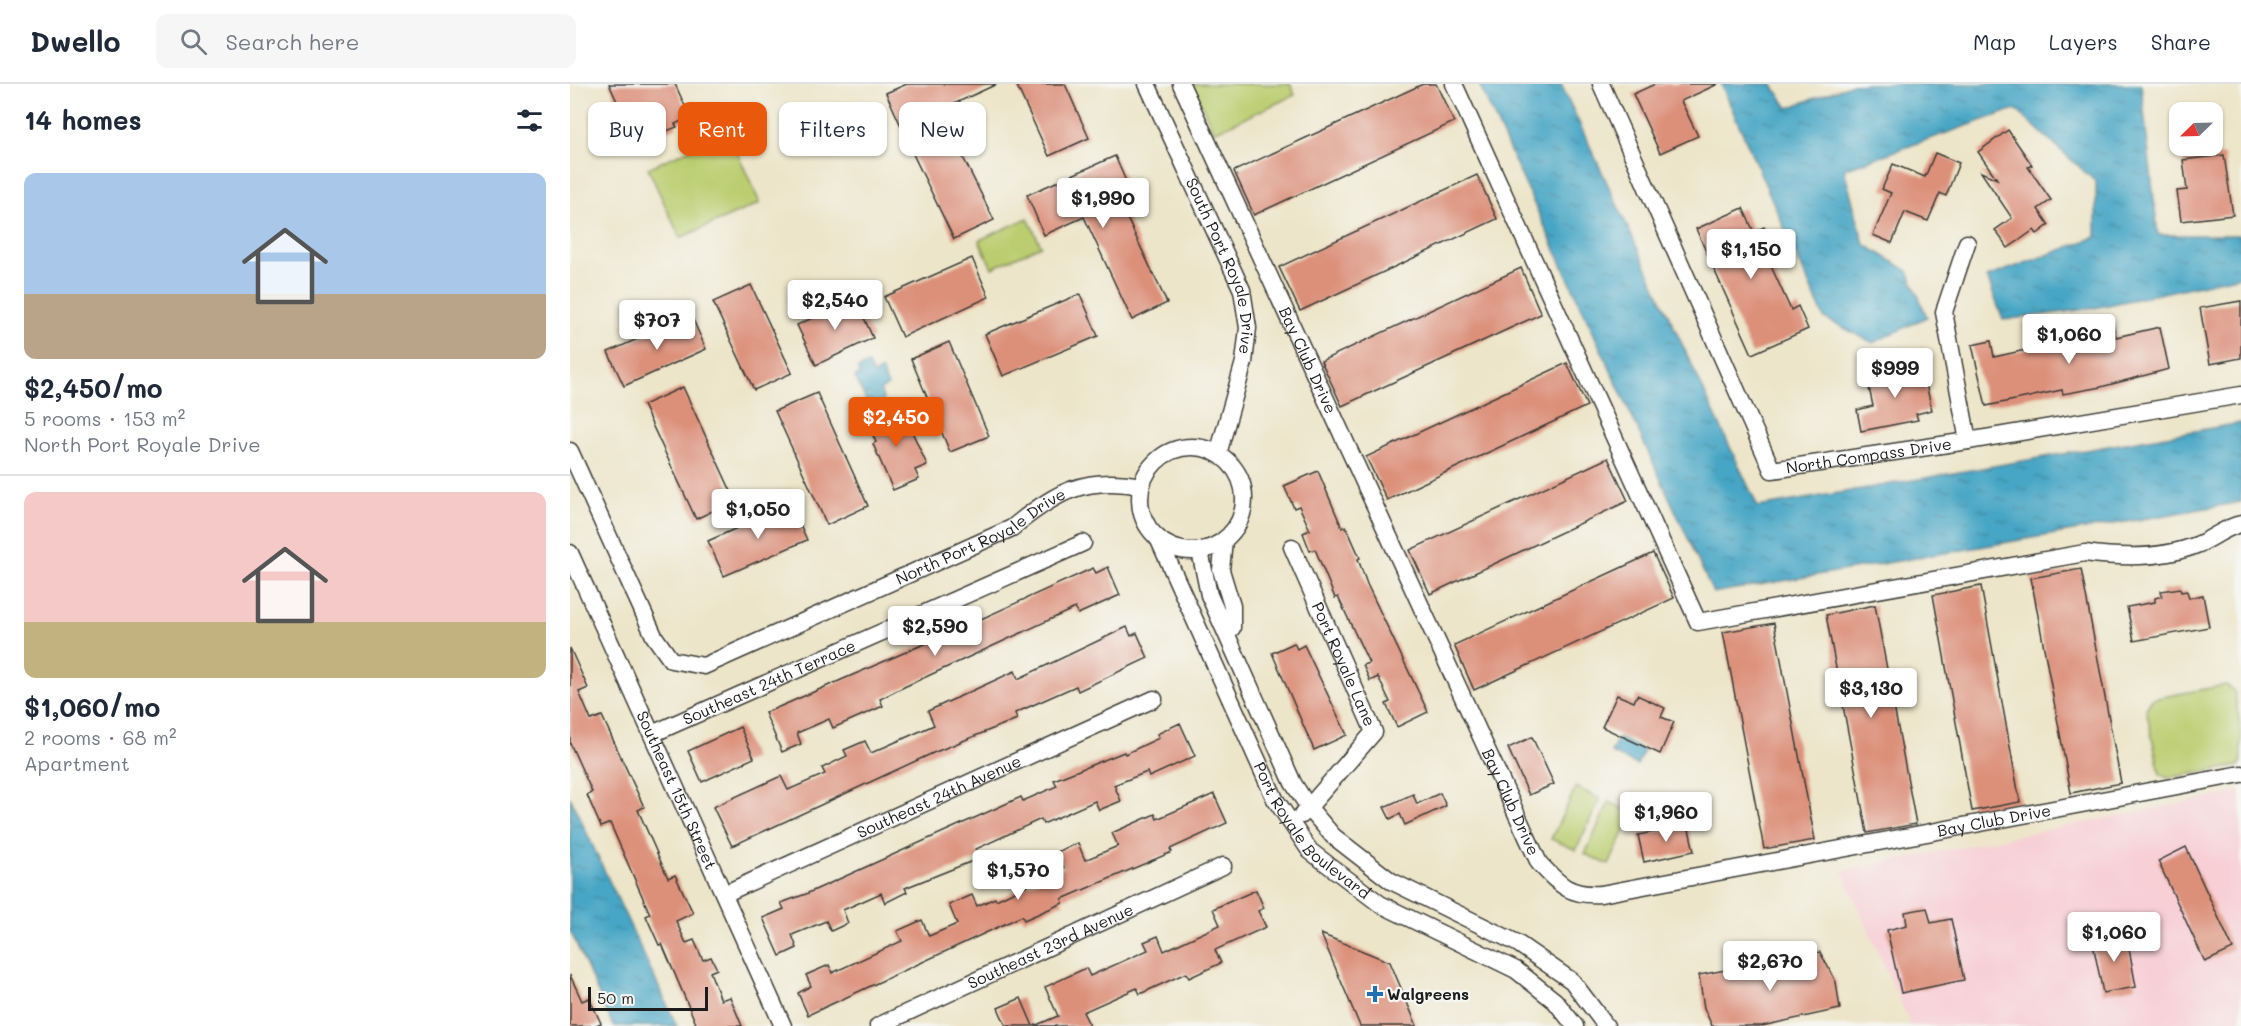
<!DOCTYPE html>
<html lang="en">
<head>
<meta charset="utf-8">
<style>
  body { margin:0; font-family:Mali,sans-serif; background:#f6f6f7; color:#1f2937; height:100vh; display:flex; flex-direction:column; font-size:22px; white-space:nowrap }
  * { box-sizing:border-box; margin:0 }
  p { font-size:20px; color:#747a83 }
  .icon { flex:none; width:33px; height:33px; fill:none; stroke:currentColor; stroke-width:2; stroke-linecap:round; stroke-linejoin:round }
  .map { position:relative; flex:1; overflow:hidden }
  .side { display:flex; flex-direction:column; background:#fff; width:570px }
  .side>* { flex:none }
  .top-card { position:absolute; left:18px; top:18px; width:570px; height:54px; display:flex; gap:12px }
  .needle { width:39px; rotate:247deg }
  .controls { position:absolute; left:1599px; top:18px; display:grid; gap:12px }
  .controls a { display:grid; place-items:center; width:54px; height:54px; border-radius:12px; background:#fff; box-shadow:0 2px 4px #0004; font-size:30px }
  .scale { position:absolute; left:18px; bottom:15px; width:120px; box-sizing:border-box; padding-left:6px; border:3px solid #1c1c1c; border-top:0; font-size:16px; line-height:21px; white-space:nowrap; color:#1c1c1c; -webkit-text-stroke:4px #f6f6f2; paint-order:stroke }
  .price { position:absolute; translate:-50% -51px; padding:0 14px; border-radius:6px; background:#fff; color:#222; font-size:20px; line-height:39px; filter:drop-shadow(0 2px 3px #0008) }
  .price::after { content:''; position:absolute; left:50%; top:36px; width:18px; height:14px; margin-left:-9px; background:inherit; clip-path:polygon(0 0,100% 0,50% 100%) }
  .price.on { background:#ea580c; color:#fff }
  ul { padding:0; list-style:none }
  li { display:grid; align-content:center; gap:12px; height:318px; padding:0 24px }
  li+li { border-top:2px solid #e0e1e3 }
  li span { display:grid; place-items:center; height:186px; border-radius:12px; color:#555 }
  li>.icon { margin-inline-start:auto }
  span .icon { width:108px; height:108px; fill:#fffc; stroke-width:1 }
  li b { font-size:26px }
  h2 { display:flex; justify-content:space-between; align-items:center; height:72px; padding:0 24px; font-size:26px }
  .chip { padding:0 21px; border-radius:12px; background:#fff; box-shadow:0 2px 4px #0004; font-size:21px; line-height:54px }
  .chip.on { background:#ea580c; color:#fff }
  header { display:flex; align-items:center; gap:36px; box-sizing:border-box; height:84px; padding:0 30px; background:#fff; border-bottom:2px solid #e0e1e3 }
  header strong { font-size:28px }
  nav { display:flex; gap:33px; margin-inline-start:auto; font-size:21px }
  .search { width:420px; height:54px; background:#f6f6f7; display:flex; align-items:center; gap:15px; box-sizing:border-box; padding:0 21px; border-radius:12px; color:#747a83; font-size:22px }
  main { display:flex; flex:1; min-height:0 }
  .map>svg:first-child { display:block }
</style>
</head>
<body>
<header>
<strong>Dwello</strong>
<div class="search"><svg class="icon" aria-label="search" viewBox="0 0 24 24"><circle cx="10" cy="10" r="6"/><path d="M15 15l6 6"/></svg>Search here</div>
<nav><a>Map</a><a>Layers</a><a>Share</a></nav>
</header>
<main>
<section class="side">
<h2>14 homes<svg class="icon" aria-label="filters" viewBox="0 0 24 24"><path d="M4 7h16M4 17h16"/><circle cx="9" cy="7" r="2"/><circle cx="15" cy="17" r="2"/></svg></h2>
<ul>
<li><span style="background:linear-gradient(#a9c7e8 65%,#b9a48a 0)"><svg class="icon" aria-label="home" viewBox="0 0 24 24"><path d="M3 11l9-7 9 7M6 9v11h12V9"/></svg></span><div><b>$2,450/mo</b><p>5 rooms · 153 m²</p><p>North Port Royale Drive</p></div></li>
<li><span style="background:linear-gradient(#f6c9c9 70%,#c2b280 0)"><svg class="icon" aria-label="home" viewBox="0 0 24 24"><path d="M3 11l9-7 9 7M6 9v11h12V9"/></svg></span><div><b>$1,060/mo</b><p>2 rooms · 68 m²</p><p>Apartment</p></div></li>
</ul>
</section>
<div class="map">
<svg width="1671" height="942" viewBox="0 0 1671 942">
  <defs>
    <pattern id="water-ripples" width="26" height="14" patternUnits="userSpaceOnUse" patternTransform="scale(1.5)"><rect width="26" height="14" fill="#46a6c5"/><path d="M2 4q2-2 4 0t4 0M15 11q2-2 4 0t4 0" fill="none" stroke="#3a869f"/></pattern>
  </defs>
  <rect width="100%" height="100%" fill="#f6f6f2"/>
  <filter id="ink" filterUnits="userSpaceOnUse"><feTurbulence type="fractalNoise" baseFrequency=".0167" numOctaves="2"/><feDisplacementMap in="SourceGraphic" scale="12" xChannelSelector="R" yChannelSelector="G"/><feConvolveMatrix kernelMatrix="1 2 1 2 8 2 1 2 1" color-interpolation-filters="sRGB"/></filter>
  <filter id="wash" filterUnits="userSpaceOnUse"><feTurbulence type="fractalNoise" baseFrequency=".008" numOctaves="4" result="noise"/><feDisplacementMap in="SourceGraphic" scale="24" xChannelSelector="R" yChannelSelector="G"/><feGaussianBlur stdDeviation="1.35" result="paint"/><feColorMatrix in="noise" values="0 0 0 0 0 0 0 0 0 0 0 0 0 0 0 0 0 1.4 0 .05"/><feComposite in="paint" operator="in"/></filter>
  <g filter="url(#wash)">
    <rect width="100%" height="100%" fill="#ede5c9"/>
    <!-- built -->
    <polygon fill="#f7cfd5" points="1671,707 1671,935 1634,942 1341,942 1272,787"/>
    <!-- green -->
    <g fill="#bbcd70" stroke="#6c7446" stroke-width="1.5">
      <polygon points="622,0 720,0 725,11 644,48"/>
      <polygon points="158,48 190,119 110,154 78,84"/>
      <polygon points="458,134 471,162 422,184 409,156"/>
      <polygon points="1656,601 1664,606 1671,647 1671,679 1669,682 1597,694 1590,690 1576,625 1582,615"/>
      <polygon points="1006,703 1030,715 1006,766 981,755"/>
      <polygon points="1039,718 1063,729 1039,781 1015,770"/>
    </g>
    <!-- water -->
    <g fill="url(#water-ripples)" stroke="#316170" stroke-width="1.5">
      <polygon points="909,0 991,0 1188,423 1671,339 1671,418 1143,509"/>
      <polygon points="1151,0 1202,0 1218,24 1283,0 1571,0 1588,151 1670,151 1671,192 1525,224 1433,236 1417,193 1526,153 1526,98 1445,25 1274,85 1294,160 1338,187 1357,233 1303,259 1254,234"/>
      <polygon points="298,280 303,290 311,286 318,302 310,306 314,316 303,320 301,315 296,317 285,293 290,291 288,285"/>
      <polygon points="1048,654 1074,666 1067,681 1041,669"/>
      <polygon points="0,713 107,942 43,942 0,846"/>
    </g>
    <g id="blocks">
      <!-- building -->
      <g fill="#dc907a">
        <polygon points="39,0 105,0 120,33 105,40 107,43 66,59"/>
        <polygon points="337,0 427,0 332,44 316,9"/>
        <polygon points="446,0 495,0 519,54 479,72"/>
        <polygon points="853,0 866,0 884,38 684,131 664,87"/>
        <polygon points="1085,0 1148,0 1111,17 1128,52 1090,69 1063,10"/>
        <polygon points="1438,46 1462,81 1458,83 1481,116 1468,125 1479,141 1467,150 1464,146 1438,164 1425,146 1442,134 1411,88 1427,95 1408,68"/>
        <polygon points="381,49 424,136 384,155 342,68"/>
        <polygon points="1365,69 1389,79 1376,112 1370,109 1358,137 1335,128 1322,159 1303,151 1321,109 1312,105 1323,80 1355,93"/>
        <polygon points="1654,71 1663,131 1611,137 1607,107 1617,106 1613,76"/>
        <polygon points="545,72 562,111 549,117 597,219 562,236 514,133 474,151 457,111"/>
        <polygon points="907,91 927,135 730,227 709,183"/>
        <polygon points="1173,124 1184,148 1194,143 1209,176 1200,180 1221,226 1228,222 1238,245 1182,270 1126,145"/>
        <polygon points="402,174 419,213 332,253 314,213"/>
        <polygon points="951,184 971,230 772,322 751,277"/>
        <polygon points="181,201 222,289 184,306 143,218"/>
        <polygon points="510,210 528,252 433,292 415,250"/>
        <polygon points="285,214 303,254 246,281 227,241"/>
        <polygon points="1671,217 1671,274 1640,280 1630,224"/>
        <polygon points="121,231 136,265 54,302 38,268"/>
        <polygon points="1542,236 1546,253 1590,243 1599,285 1531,303 1493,310 1492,306 1416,322 1402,261 1421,257 1424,273 1482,260 1480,250 1497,246 1502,267 1529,261 1525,240"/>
        <polygon points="379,258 419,352 380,368 341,275"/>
        <polygon points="997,279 1017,322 817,416 796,373"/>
        <polygon points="1352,283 1362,326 1346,330 1348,336 1291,347 1287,326 1303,322 1296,290 1321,284 1322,290"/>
        <polygon points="113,303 165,416 126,435 73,321"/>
        <polygon points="247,309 298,422 257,441 205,327"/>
        <polygon points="321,322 330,344 339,341 357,381 345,386 349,395 323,406 303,360 306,358 295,334"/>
        <polygon points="1038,374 1058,417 860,510 840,466"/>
        <polygon points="748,387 772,444 776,442 790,474 788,475 797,500 858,628 827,643 816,620 820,618 808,593 800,597 793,581 799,579 768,513 765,514 745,465 740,467 733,449 740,446 729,422 724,424 714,402"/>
        <polygon points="221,420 237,456 154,492 138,457"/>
        <polygon points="1083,469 1104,514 904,606 884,561"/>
        <polygon points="538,483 550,511 508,530 505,524 334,603 310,615 313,622 263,644 259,635 227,649 231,660 212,668 195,629 389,545 523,484 526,489"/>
        <polygon points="1511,485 1551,699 1501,709 1461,494"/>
        <polygon points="1411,502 1450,718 1402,727 1363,511"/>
        <polygon points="1610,504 1611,508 1617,507 1619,514 1633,511 1639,543 1564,557 1557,523 1585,518 1585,514 1592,512 1591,507"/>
        <polygon points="1305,521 1346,740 1297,749 1256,531"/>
        <polygon points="1204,539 1245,756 1194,765 1153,548"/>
        <polygon points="557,543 561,552 567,549 578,574 508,607 506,602 445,629 447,635 363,669 162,762 143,723 211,692 218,706 255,690 252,684 277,672 274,666 295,657 301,669 364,641 358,627 382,616 445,587 448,595"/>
        <polygon points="724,559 727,565 734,561 777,651 744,666 702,569"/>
        <polygon points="0,564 18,604 9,608 21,636 32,632 74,723 68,726 98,794 105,791 123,829 106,837 116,859 124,856 133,876 141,873 147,885 140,888 151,916 160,913 172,942 127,942 92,860 89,861 76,832 80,830 40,739 31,743 17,711 22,708 0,659"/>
        <polygon points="1047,611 1064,618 1067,611 1095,624 1091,633 1104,638 1090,670 1032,643"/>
        <polygon points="610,639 625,672 579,693 577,688 544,701 551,717 529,726 525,717 473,740 471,735 406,765 410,774 335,804 337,808 315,819 311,809 273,826 278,839 261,847 256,837 222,851 227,864 210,872 193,834 214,825 211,819 236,810 451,713 453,717 487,702 484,696 554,668 555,670 589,654 587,650"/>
        <polygon points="170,643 184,674 132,698 118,667"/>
        <polygon points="962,653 984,700 959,711 938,664"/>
        <polygon points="870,709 876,722 835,741 830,730 820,735 814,723 843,710 847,720"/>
        <polygon points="644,710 657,739 600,765 602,768 492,815 493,819 454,836 452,832 238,931 228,909 241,902 236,891 259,881 262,889 332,857 327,847 352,836 359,852 387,840 379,821 402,811 407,822 425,814 426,816 494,784 487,768 508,759 515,776 548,762 542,749 585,730 587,735"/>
        <polygon points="1118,741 1124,767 1074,778 1068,751"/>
        <polygon points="1616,763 1663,865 1635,878 1588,777"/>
        <polygon points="686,806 694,824 688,827 696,843 645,866 651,879 619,894 616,889 570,910 567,904 513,928 520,942 464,942 488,932 475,903 516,884 520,892 578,866 574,858 588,852 594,867 650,841 643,825"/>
        <polygon points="1357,824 1361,839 1381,835 1394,896 1331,909 1317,846 1337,841 1335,828"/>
        <polygon points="1556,848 1566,903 1533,909 1522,855"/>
        <polygon points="751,850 820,878 847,942 790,942"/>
        <polygon points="1250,868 1266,898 1270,925 1192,942 1142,942 1134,924 1129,891"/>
        <polygon points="0,891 12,917 19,914 31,939 24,942 0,942"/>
        <polygon points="451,914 463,942 436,942 428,924"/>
      </g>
    </g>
  </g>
  <g filter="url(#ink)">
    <use href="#blocks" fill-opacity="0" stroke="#3b3a36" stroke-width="1.5"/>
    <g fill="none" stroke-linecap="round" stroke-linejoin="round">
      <!-- minor casing -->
      <g stroke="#3b3a36" stroke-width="19">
        <g id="minor">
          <path id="s1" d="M577,0L672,206L678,244L674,278L648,370"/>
          <path id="s2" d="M611,0L969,779C990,801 999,812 1031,810L1671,690"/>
          <path d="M884,0L1128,538L1515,469C1552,474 1594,475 1629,460C1644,454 1655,443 1671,440"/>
          <path id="s3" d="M1031,0L1202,386L1398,357L1671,311"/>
          <polyline points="1397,159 1374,228 1398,357"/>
          <circle cx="622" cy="415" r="52"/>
          <path id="s4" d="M0,367L84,552L101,576L134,582L442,444C484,409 515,391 571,402"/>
          <path id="s5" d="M588,454L705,715L740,767L810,820L946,886L985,917L1005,942"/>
          <polyline points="654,456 651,486 662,522 662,544"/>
          <path id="s6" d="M722,463L804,648L732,731"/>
          <polyline points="630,467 639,511 723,699 739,724 763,752 821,797 947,859 1002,897 1036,942"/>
          <path id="s7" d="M0,469L213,942"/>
          <path id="s8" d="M82,650L513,459"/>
          <path id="s9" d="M154,810L584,615"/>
          <path id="s10" d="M308,942L653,782"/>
        </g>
      </g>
      <!-- minor -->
      <use href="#minor" stroke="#fff" stroke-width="16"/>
    </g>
  </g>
  <!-- markers -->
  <path fill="#1f6fb2" stroke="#f6f6f2" stroke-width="2" d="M802 901h6v6h6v6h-6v6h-6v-6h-6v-6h6z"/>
  <g text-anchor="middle" stroke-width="4.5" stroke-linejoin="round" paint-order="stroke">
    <!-- street labels -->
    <g font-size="16" fill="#1c1c1c" stroke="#f6f6f2">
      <text dy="6" stroke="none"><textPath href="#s1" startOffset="198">South Port Royale Drive</textPath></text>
      <text dy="6" stroke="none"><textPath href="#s2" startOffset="304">Bay Club Drive</textPath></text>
      <text dy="6" stroke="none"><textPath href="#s3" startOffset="520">North Compass Drive</textPath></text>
      <text dy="6" stroke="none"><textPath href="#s4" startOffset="572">North Port Royale Drive</textPath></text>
      <text dy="6" stroke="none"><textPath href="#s6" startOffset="128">Port Royale Lane</textPath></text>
      <text dy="6" stroke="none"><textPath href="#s8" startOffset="128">Southeast 24th Terrace</textPath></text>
      <text dy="6" stroke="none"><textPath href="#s7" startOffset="260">Southeast 15th Street</textPath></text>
      <text dy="6" stroke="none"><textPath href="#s9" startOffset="236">Southeast 24th Avenue</textPath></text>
      <text dy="6" stroke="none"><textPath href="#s2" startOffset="790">Bay Club Drive</textPath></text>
      <text dy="6" stroke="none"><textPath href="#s2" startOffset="1330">Bay Club Drive</textPath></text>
      <text dy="6" stroke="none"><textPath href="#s5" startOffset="334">Port Royale Boulevard</textPath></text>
      <text dy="6" stroke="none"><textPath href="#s10" startOffset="190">Southeast 23rd Avenue</textPath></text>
    </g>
    <!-- poi labels -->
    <g font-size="16" font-weight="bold" fill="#1c1c1c" stroke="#f6f6f2" text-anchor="start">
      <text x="817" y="916">Walgreens</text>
    </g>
  </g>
</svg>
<div class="controls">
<a><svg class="needle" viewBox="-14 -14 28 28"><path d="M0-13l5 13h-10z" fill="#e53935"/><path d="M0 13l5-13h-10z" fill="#747a83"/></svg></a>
</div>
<div class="scale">50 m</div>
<b class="price" style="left:533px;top:145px">$1,990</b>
<b class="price" style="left:1181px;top:196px">$1,150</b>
<b class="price" style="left:265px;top:247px">$2,540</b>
<b class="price" style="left:87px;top:267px">$707</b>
<b class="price" style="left:1499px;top:281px">$1,060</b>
<b class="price" style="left:1325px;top:315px">$999</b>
<b class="price on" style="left:326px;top:364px">$2,450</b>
<b class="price" style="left:188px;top:456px">$1,050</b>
<b class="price" style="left:365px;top:573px">$2,590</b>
<b class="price" style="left:1301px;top:635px">$3,130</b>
<b class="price" style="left:1096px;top:759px">$1,960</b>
<b class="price" style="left:448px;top:817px">$1,570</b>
<b class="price" style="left:1544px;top:879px">$1,060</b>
<b class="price" style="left:1200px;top:908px">$2,670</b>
<div class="top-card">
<a class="chip">Buy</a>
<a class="chip on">Rent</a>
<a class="chip">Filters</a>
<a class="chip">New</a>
</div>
</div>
</main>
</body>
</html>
